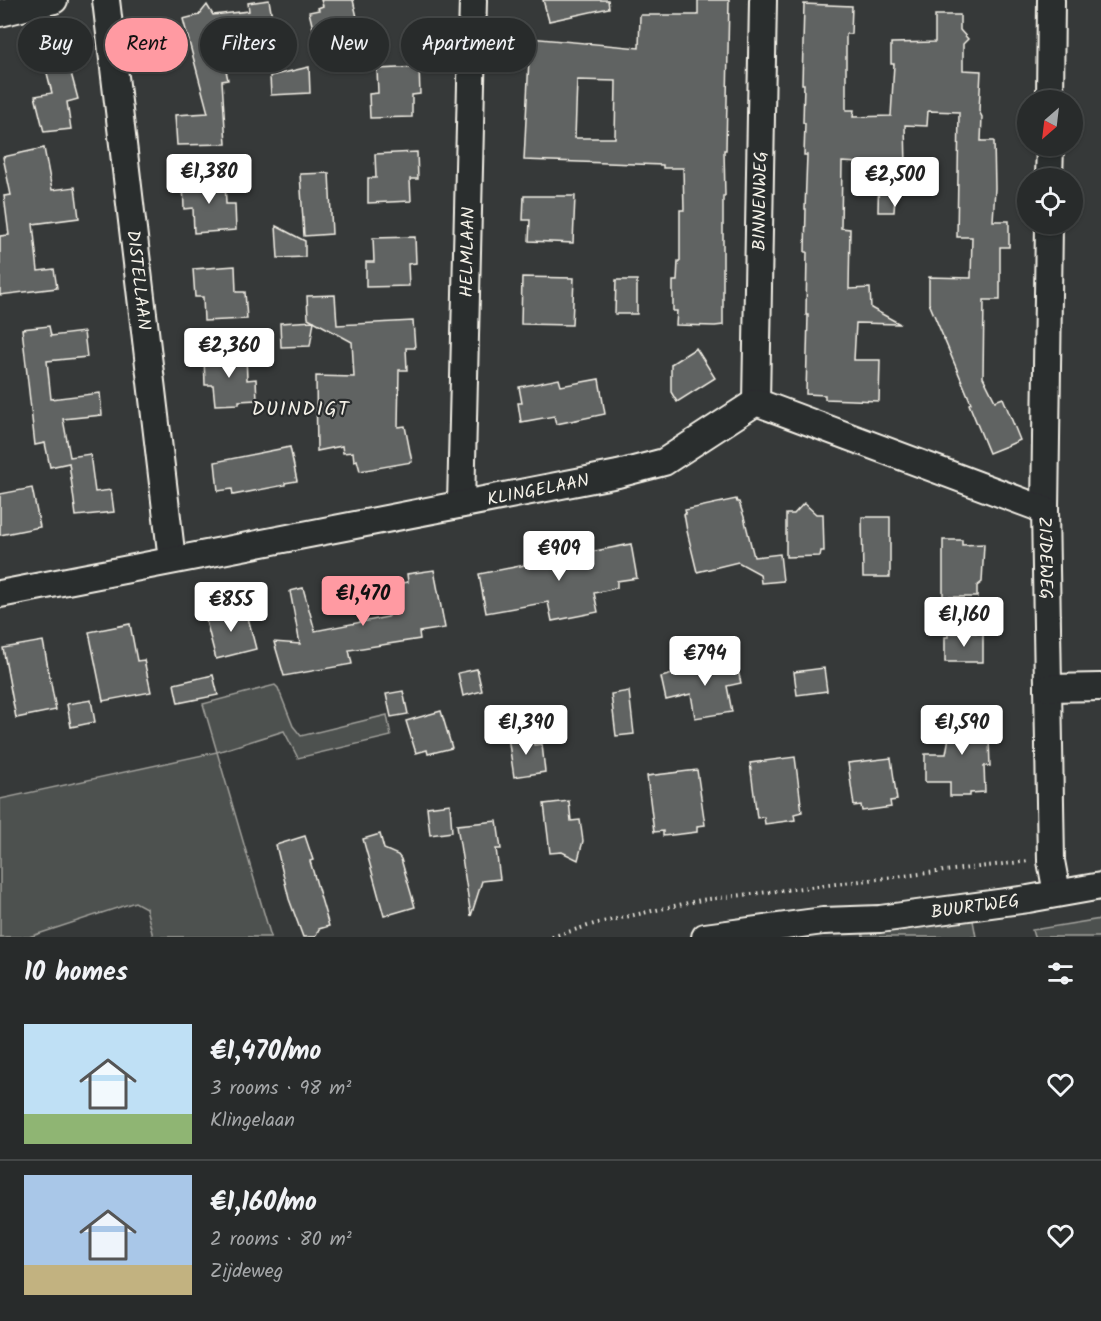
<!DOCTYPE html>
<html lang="en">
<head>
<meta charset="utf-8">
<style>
  body { margin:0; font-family:Kalam,sans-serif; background:#303333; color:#f1f3f6; height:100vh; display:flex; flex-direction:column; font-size:22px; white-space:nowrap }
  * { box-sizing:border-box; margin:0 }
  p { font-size:20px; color:#a5a7a9 }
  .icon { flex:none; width:33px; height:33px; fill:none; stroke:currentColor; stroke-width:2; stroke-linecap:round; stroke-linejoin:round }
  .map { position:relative; height:937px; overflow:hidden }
  .sheet { display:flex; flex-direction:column; background:#282b2b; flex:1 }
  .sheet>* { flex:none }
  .banner { position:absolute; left:18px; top:18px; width:600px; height:54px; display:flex; gap:12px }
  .needle { width:39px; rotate:208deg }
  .fabs { position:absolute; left:1017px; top:90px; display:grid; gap:12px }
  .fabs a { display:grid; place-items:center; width:66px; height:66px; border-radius:50%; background:#282b2b; box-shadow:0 2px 4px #0004,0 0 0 2px #444747; font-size:30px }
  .price { position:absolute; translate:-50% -51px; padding:0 14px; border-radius:6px; background:#fff; color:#222; font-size:20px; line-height:39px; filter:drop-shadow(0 2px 3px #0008) }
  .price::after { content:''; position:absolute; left:50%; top:36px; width:18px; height:14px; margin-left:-9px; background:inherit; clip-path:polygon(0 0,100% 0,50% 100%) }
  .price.active { background:#ff9aa2; color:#111 }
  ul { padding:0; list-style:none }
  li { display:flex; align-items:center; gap:18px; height:150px; padding:0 24px }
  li+li { border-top:2px solid #444747 }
  li span { display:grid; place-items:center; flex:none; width:168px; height:120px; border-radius:0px; color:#555 }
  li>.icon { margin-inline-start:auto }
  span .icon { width:72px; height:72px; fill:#fffc; stroke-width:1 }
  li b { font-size:26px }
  h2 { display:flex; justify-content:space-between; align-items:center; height:72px; padding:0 24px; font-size:26px }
  .pill { padding:0 21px; border-radius:27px; background:#282b2b; box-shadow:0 2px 4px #0004,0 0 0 2px #444747; font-size:21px; line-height:54px }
  .pill.active { background:#ff9aa2; color:#111 }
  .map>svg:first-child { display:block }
</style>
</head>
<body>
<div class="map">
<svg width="1101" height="937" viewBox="0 0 1101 937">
  <rect width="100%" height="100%" fill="#363939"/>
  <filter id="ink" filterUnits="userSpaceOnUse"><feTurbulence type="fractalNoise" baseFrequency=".0167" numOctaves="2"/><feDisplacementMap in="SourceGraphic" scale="12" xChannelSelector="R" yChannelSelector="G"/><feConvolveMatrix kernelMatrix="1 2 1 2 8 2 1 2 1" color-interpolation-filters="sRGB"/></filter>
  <g filter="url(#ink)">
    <!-- green -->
    <g fill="#4e514f" stroke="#a1a19c" stroke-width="1.5">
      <polygon points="275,685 278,688 293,726 301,736 387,715 391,736 298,758 284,731 217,752 271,937 153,937 146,908 135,902 29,937 0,937 0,799 217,752 203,704"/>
      <polygon points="972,915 976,937 863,937 862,928"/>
      <polygon points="1101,919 1101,936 1098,937 1034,937 1032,930"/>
    </g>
    <!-- building -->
    <g fill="#616362" stroke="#f4f1e8" stroke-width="1.5" fill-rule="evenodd">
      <polygon points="269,0 278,52 224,61 228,80 222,81 226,144 177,145 175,115 208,113 183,19 199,15 207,5 213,15 249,11 248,3"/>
      <polygon points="321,0 353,0 360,30 316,41 309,12 319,10 318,8 323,6"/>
      <polygon points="543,0 608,0 609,8 549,21"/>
      <path d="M698,0H729L726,150H724L725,196H723V325L715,326L676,325L677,311H673V281H677L678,261H680V210H684L683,168H663V165L524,160L530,38L639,48L640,15H698ZM577,80L616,81L615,138H575Z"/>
      <polygon points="804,4 852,6 851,34 846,34 846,110 854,110 853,117 891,116 894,64 891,64 891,43 935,42 935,15 960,15 960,30 968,39 963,44 963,70 981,71 979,111 982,117 981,141 994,141 995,188 993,221 1009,221 1009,247 1000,247 1000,300 984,300 983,377 995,401 1003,398 1020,440 1009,445 989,453 969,404 971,403 929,303 929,277 971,278 972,237 957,237 959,112 928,111 927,126 905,125 906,167 897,168 894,212 878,212 879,164 842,162 841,228 850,229 849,289 870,288 871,308 900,324 856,323 854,360 880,360 879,401 825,399 825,395 806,394 808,315 806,315 807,252 805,252 806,209 805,209 807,155 804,155 805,123 803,123 804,84 802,84"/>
      <polygon points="57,21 78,99 67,102 71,129 44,132 35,96 52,93 44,61 52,59"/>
      <polygon points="309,67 310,93 271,95 270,76"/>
      <polygon points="419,67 420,94 412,95 412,117 370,118 369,94 378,93 377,69"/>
      <polygon points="44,148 52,190 75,187 79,218 33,224 38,271 54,269 57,288 0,295 0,236 9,235 4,196 11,195 3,157"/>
      <polygon points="417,152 418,179 410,179 411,201 368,203 368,178 376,178 375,154"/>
      <polygon points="329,173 332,234 304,236 300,174"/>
      <polygon points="225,178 226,204 235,204 236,230 194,233 193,208 184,209 183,180"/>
      <polygon points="524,196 575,196 573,243 529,241 530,220 523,220"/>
      <polygon points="276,226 305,241 305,257 278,258"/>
      <polygon points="415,237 416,263 408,264 409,286 366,287 366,262 374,262 373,238"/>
      <polygon points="235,266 236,292 245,292 247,319 204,321 203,297 195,297 193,269"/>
      <polygon points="522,277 574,278 572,325 521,324"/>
      <polygon points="616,280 637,280 637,314 615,314"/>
      <polygon points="335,295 337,325 413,321 415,348 406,348 407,370 399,370 398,427 405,426 412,462 360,471 357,460 354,461 353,452 343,453 342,446 317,451 316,376 354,377 352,342 308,318 307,296"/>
      <polygon points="314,321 310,346 281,347 280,323"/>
      <polygon points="49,326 51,336 84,332 87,357 47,361 51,399 100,393 102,415 63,419 70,457 90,454 95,492 111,490 114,512 76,516 69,463 50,467 45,443 35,445 22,329"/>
      <polygon points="696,348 715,378 677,402 671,392 671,364"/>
      <polygon points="246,354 247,380 256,379 257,400 239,401 239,404 215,405 213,385 205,385 204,356"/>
      <polygon points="559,379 561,386 599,379 605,414 556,424 554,416 521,422 518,403 522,403 519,387"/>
      <polygon points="290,447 297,481 285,483 285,485 233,495 232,489 218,491 215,462"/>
      <polygon points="32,488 40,527 0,535 0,494"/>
      <polygon points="736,499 737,502 739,502 744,517 754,557 780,554 783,581 761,583 760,574 738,562 697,572 687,531 684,514 686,514 685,510"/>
      <polygon points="804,503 816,514 823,514 824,551 821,551 820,556 786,557 786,514 794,514"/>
      <polygon points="862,517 890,517 890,577 863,577"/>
      <polygon points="943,540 962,540 962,545 984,544 982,582 977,586 977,597 943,597"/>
      <polygon points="631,544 637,578 617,581 617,588 594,593 598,612 552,621 548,602 486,613 479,574"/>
      <polygon points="434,570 445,628 419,632 420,639 349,650 352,664 284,676 274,642 300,644 290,591 303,588 315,631 388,617 383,586 408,582 407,574"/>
      <polygon points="245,606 256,649 216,659 205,617"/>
      <polygon points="130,624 137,661 144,660 151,692 103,701 89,632"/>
      <polygon points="948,633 983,633 983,662 945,662 945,637 948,637"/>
      <polygon points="43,641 56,710 16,718 3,648"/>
      <polygon points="735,658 741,683 727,686 732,712 695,718 691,694 666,700 661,677"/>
      <polygon points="824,668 827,691 797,695 794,672"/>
      <polygon points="477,669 482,691 463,696 458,673"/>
      <polygon points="213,675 218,695 178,703 174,684"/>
      <polygon points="403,691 408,714 391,717 386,694"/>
      <polygon points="629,691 634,734 616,736 611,694"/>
      <polygon points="91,700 95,722 71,727 67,704"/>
      <polygon points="968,709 969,713 983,713 983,739 989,739 990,766 984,766 985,792 970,793 970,796 950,796 950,782 925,782 925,754 946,754 949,737 949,710"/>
      <polygon points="441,711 452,748 428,754 427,750 416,753 406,721"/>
      <polygon points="532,734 534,745 542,744 545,772 514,777 508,737"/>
      <polygon points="795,757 802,812 794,814 795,820 765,824 764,817 757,818 750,763"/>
      <polygon points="891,758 897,800 890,801 891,807 877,809 862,811 861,805 854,806 848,763"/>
      <polygon points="697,770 705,825 697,826 697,832 681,834 663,836 663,831 654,832 647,776"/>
      <polygon points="569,801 571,821 580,820 583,841 578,860 562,852 550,853 544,804"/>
      <polygon points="450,804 452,832 430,835 427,807"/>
      <polygon points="497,821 501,849 496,849 500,879 482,881 471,916 457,825"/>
      <polygon points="380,834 384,849 398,855 401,859 415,907 384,916 363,839"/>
      <polygon points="305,836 313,860 310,861 329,926 319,929 315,937 303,937 289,899 276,845"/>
    </g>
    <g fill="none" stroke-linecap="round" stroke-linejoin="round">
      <!-- minor casing -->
      <g stroke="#f4f1e8" stroke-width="30">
        <g id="minor">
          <path id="s1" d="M106,0L172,560"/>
          <polyline points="0,13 54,0"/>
          <polyline points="1050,100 1051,0"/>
          <polyline points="1049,178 1050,146"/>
          <path id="s2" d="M1049,224L1045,510L1051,861L1057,893"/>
          <path id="s3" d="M756,402L763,0"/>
          <path id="s4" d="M461,504L473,0"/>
          <path id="s5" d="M0,594L618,474L664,462L756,402L1045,510"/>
          <polyline points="1048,688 1101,687"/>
          <path id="s6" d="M705,937L823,921L880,919L1028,899L1101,886"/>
        </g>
      </g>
      <!-- path -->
      <polyline stroke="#f4f1e8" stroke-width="4" stroke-dasharray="1.5 4.5" stroke-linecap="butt" points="552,937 594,924 701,900 1029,861"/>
      <!-- minor -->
      <use href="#minor" stroke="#2a2d2e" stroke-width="26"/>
    </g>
  </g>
  <g text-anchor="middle" stroke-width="4.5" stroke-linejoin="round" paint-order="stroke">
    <!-- street labels -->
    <g font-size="18" fill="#f4f1e8" stroke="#2a2d2e">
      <text dy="6" stroke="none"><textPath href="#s3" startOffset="201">BINNENWEG</textPath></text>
      <text dy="6" stroke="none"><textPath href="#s4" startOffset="252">HELMLAAN</textPath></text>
      <text dy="6" stroke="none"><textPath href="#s1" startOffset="282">DISTELLAAN</textPath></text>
      <text dy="6" stroke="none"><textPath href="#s5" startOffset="548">KLINGELAAN</textPath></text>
      <text dy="6" stroke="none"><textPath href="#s2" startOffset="334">ZIJDEWEG</textPath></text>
      <text dy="6" stroke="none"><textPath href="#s6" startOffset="272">BUURTWEG</textPath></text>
    </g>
    <!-- neighbourhood labels -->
    <g font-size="20" letter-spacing="1.5" fill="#f4f1e8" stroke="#2a2d2e">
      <text x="301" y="415">DUINDIGT</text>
    </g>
  </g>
</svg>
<div class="fabs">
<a><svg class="needle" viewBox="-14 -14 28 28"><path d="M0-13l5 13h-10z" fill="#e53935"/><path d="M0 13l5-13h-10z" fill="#a5a7a9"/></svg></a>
<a><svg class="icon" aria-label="locate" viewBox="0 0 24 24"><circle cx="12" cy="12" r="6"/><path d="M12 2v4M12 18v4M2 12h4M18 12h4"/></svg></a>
</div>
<b class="price" style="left:209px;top:205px">€1,380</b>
<b class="price" style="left:895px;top:208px">€2,500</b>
<b class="price" style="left:229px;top:379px">€2,360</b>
<b class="price" style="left:559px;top:582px">€909</b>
<b class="price active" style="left:363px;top:627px">€1,470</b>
<b class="price" style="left:231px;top:633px">€855</b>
<b class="price" style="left:964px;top:648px">€1,160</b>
<b class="price" style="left:705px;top:687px">€794</b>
<b class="price" style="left:526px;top:756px">€1,390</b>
<b class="price" style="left:962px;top:756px">€1,590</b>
<div class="banner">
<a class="pill">Buy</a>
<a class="pill active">Rent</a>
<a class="pill">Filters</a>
<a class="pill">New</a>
<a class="pill">Apartment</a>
</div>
</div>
<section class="sheet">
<h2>10 homes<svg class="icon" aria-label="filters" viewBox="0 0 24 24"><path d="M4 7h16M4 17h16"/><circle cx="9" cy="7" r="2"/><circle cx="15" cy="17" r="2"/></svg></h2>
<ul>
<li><span style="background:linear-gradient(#bfe0f5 75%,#8fb573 0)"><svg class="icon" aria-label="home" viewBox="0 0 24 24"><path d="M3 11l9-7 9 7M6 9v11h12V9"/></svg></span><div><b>€1,470/mo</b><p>3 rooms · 98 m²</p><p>Klingelaan</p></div><svg class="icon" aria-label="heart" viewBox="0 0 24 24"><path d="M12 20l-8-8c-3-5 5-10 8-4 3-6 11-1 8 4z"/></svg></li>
<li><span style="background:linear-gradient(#a9c7e8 75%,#c2b280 0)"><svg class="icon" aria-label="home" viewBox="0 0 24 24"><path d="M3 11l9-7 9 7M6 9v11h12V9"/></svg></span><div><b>€1,160/mo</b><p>2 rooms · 80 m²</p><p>Zijdeweg</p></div><svg class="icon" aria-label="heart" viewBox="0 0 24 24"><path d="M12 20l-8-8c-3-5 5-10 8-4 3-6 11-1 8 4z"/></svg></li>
</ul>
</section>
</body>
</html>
